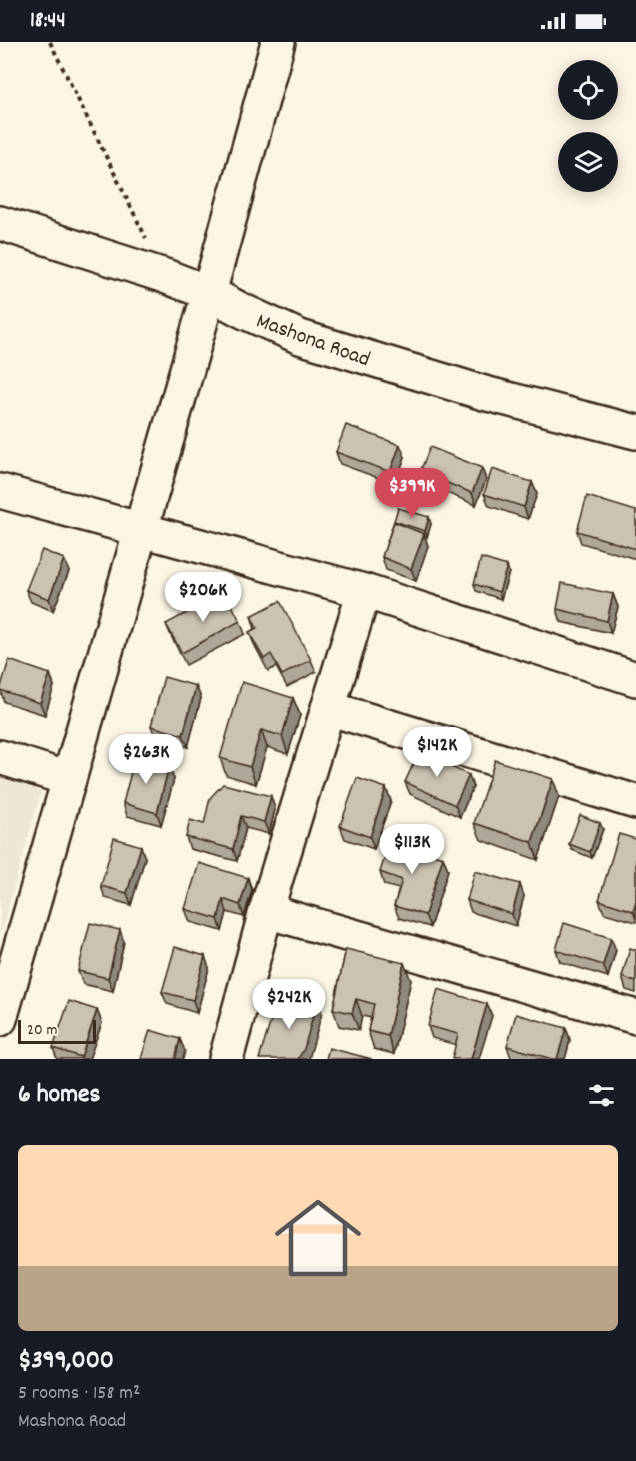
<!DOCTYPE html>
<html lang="en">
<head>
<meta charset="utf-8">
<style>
  body { margin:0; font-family:Dekko,sans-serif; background:#20242c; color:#f1f3f6; height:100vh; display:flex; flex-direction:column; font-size:22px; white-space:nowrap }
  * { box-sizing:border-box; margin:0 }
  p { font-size:20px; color:#9ea1a6 }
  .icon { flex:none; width:33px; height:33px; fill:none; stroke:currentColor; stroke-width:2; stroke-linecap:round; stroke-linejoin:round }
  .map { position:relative; height:1017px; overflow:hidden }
  .drawer { display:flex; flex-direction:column; background:#171b24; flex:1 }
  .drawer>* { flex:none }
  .controls { position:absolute; left:558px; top:18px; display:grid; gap:12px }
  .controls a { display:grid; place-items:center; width:60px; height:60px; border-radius:50%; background:#171b24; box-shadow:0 3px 15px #0003; font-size:30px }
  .scale { position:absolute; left:18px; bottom:15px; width:78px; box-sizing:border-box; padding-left:6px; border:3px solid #3b2a1e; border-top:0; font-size:16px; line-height:21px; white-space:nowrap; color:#3b2a1e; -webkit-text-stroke:4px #fcf5e5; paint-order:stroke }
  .price { position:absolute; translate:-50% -51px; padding:0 14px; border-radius:21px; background:#fff; color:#222; font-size:20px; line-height:39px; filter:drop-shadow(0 2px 3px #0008) }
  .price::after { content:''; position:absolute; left:50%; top:36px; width:18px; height:14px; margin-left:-9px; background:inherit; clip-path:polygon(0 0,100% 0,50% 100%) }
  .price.current { background:#d1495b; color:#fff }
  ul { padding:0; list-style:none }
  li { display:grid; align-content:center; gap:12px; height:318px; padding:0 18px }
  li span { display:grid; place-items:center; height:186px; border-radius:9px; color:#555 }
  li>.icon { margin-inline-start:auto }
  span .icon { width:108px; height:108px; fill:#fffc; stroke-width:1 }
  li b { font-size:26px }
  h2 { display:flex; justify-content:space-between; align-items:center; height:72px; padding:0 18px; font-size:26px }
  .status { display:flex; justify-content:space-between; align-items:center; height:42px; padding:0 30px; background:#171b24; direction:ltr }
  .status svg { height:16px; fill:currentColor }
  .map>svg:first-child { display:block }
</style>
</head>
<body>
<div class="status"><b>18:44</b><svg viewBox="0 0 49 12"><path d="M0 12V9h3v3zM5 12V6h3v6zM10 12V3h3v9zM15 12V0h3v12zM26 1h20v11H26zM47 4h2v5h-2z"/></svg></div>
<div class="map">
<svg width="636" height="1017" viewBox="0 0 636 1017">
  <rect width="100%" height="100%" fill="#fcf5e5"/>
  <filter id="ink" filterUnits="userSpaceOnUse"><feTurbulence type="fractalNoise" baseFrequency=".0167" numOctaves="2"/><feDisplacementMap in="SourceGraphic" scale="12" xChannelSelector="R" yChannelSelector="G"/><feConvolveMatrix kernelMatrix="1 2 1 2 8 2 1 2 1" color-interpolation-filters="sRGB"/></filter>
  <g filter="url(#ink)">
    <!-- built -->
    <polygon fill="#eee6d6" points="0,734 42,747 0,893"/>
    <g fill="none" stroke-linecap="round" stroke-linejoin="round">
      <!-- minor casing -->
      <g stroke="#3b2a1e" stroke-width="38">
        <g id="minor">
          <polyline points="0,181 165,234 209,251 243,269 300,295 484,351 636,390"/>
          <polyline points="0,449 364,549 636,637"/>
          <polyline points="328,666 636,760"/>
          <polyline points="0,715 69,737"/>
          <polyline points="266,869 636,975"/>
          <polyline points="0,977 209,251 278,0"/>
          <polyline points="226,1017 266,869 364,549"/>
        </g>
      </g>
      <!-- path -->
      <polyline stroke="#3b2a1e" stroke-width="4" stroke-dasharray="4.5 4.5" stroke-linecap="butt" points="50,0 146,196"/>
      <!-- minor -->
      <use href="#minor" stroke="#fcf5e5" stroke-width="33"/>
    </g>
    <!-- wall -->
    <g fill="#afa79a" stroke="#3b2a1e" stroke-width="1.5">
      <polygon points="336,410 405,415 395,442 340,422"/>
      <polygon points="482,426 486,438 476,463 425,442 420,430"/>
      <polygon points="532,440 537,452 528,477 489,464 484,452"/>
      <polygon points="636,469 636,517 581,501 577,489"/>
      <polygon points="394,479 431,482 427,495 425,495 428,504 416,539 386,528 382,515"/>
      <polygon points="69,529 53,569 31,560 26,548"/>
      <polygon points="509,530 501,557 476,549 474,542"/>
      <polygon points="613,552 618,565 611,591 561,580 557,567"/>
      <polygon points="251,574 311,618 316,630 287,645 276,625 268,629 254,602 249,590 255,587"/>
      <polygon points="240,579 245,592 186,623 171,594 166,582"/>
      <polygon points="50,632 54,644 45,673 4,660 0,646"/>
      <polygon points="196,644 201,656 188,705 156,696 151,684"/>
      <polygon points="293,656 300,673 288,712 267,705 256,742 226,733 220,716"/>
      <polygon points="174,737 161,783 127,774 123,761"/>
      <polygon points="405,740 473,745 460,775 410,752"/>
      <polygon points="386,746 391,759 374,807 345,797 340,784"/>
      <polygon points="559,754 538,818 481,798 474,781"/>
      <polygon points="275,767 269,792 246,786 237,819 190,807 186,795 204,782"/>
      <polygon points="603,787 592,816 572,808 569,802"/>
      <polygon points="636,797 636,880 604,871 599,858"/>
      <polygon points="443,815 448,828 430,885 399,876 394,864 399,847 384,843 380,830"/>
      <polygon points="145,816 131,863 105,856 101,844"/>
      <polygon points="252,848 244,875 227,870 222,889 190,880 185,867"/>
      <polygon points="524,854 516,884 471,870 467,858"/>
      <polygon points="124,900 113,949 83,942 78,929"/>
      <polygon points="346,907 411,938 394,1012 374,1007 368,989 371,976 362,974 359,988 339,984 333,967"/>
      <polygon points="556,908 616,908 608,935 560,920"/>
      <polygon points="636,908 636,951 626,948 622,935"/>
      <polygon points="209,926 197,971 167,962 162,950"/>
      <polygon points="487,962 492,974 456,1003 432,996 428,984"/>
      <polygon points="97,968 102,981 89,1017 57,1017 53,1006"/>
      <polygon points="566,986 570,998 565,1017 514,1017 511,1016 507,1004"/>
    </g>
    <!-- shaded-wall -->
    <g fill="#8f887d" stroke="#3b2a1e" stroke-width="1.5">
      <polygon points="400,403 405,415 395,442 390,430"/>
      <polygon points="482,426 486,438 476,463 472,451"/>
      <polygon points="532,440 537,452 528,477 524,465"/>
      <polygon points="429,475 431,482 427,495 425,489"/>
      <polygon points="424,492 428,504 416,539 411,527"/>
      <polygon points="64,517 69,529 53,569 49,557"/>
      <polygon points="507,524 509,530 501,557 499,550"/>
      <polygon points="613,552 618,565 611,591 607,579"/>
      <polygon points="50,632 54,644 45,673 40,661"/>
      <polygon points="196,644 201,656 188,705 183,693"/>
      <polygon points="293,656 300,673 288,712 282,694"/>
      <polygon points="261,688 267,705 256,742 250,725"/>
      <polygon points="169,724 174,737 161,783 157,771"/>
      <polygon points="469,733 473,745 460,775 455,763"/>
      <polygon points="553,737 559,754 538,818 532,800"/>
      <polygon points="386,746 391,759 374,807 370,795"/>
      <polygon points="271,754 275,767 269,792 264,780"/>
      <polygon points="241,774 246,786 237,819 233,807"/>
      <polygon points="600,781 603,787 592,816 590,810"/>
      <polygon points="141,804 145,816 131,863 127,851"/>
      <polygon points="443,815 448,828 430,885 425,873"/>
      <polygon points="248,836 252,848 244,875 240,863"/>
      <polygon points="520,842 524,854 516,884 512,872"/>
      <polygon points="223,857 227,870 222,889 218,877"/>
      <polygon points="636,859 636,877 633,869"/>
      <polygon points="120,888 124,900 113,949 108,936"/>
      <polygon points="611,896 616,908 608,935 603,923"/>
      <polygon points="205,914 209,926 197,971 193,958"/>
      <polygon points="404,921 411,938 394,1012 388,994"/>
      <polygon points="356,957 362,974 359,988 352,971"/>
      <polygon points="317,959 322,971 309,1017 298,1017"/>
      <polygon points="487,962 492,974 479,1017 471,1017"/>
      <polygon points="97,968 102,981 89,1017 82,1017 81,1015"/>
      <polygon points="566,986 570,998 565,1017 557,1017"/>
      <polygon points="180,997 185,1009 183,1017 175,1017"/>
    </g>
    <!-- building -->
    <g fill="#ccc2b3" stroke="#3b2a1e" stroke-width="1.5">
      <polygon points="346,383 400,403 390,430 336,410"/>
      <polygon points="430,405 482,426 472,451 420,430"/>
      <polygon points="492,427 532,440 524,465 484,452"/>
      <polygon points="587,454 636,469 636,507 577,489"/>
      <polygon points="398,466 429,475 425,489 394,479"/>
      <polygon points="394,480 424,492 411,527 382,515"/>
      <polygon points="42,508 64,517 49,557 26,548"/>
      <polygon points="481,516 507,524 499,550 474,542"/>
      <polygon points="562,541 613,552 607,579 557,567"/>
      <polygon points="225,550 240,579 182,611 166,582"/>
      <polygon points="280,559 311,618 282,633 271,612 264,617 249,590 257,586 251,574"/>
      <polygon points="9,618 50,632 40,661 0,648"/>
      <polygon points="164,635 196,644 183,693 151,684"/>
      <polygon points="242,640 293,656 282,694 261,688 250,725 220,716"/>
      <polygon points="419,710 469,733 455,763 405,740"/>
      <polygon points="135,715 169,724 157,771 123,761"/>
      <polygon points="495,718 553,737 532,800 474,781"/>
      <polygon points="357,736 386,746 370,795 340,784"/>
      <polygon points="223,742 271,754 264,780 241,774 233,807 186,795 190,778 204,782 210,756"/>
      <polygon points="580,773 600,781 590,810 569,802"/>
      <polygon points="619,792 636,797 636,859 633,869 599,858"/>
      <polygon points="114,796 141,804 127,851 101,844"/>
      <polygon points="390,799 443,815 425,873 394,864 402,838 380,830"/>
      <polygon points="199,821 248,836 240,863 223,857 218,877 185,867"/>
      <polygon points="475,829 520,842 512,872 467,858"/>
      <polygon points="90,881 120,888 108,936 78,929"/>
      <polygon points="564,881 611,896 603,923 556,908"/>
      <polygon points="175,905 205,914 193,958 162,950"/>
      <polygon points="630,906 636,908 636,940 622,935"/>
      <polygon points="346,907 404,921 388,994 368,989 374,962 356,957 352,971 333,967"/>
      <polygon points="438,947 487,962 471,1017 452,1017 458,992 428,984"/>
      <polygon points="290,952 317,959 304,1007 298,1017 259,1017 275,966 285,972"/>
      <polygon points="69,959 97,968 81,1015 53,1006"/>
      <polygon points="516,972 566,986 557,1017 552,1017 507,1004"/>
      <polygon points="150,988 180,997 175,1017 141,1017"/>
      <polygon points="329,1006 372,1017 326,1017"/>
    </g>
  </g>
  <g text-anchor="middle" stroke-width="4.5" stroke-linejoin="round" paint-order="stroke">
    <!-- street labels -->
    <g font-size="22" fill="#3b2a1e" stroke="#fcf5e5">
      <text transform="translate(314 296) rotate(20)" y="8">Mashona Road</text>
    </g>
  </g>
</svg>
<div class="controls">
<a><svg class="icon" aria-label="locate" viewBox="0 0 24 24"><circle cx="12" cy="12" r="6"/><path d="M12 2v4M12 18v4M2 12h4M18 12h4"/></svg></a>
<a><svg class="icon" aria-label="layers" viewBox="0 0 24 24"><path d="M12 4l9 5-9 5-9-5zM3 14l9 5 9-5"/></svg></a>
</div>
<div class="scale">20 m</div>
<b class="price current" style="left:412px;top:477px">$399K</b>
<b class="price" style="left:203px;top:581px">$206K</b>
<b class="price" style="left:437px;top:736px">$142K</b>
<b class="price" style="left:146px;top:743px">$263K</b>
<b class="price" style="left:412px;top:833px">$113K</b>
<b class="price" style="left:289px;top:988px">$242K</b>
</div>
<section class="drawer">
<h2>6 homes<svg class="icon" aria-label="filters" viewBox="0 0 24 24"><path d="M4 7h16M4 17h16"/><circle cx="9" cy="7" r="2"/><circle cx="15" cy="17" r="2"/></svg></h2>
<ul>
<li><span style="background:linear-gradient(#ffd9b3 65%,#b9a48a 0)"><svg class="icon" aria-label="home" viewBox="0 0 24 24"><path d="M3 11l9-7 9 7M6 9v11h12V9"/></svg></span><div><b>$399,000</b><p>5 rooms · 158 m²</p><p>Mashona Road</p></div></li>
</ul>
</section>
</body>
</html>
